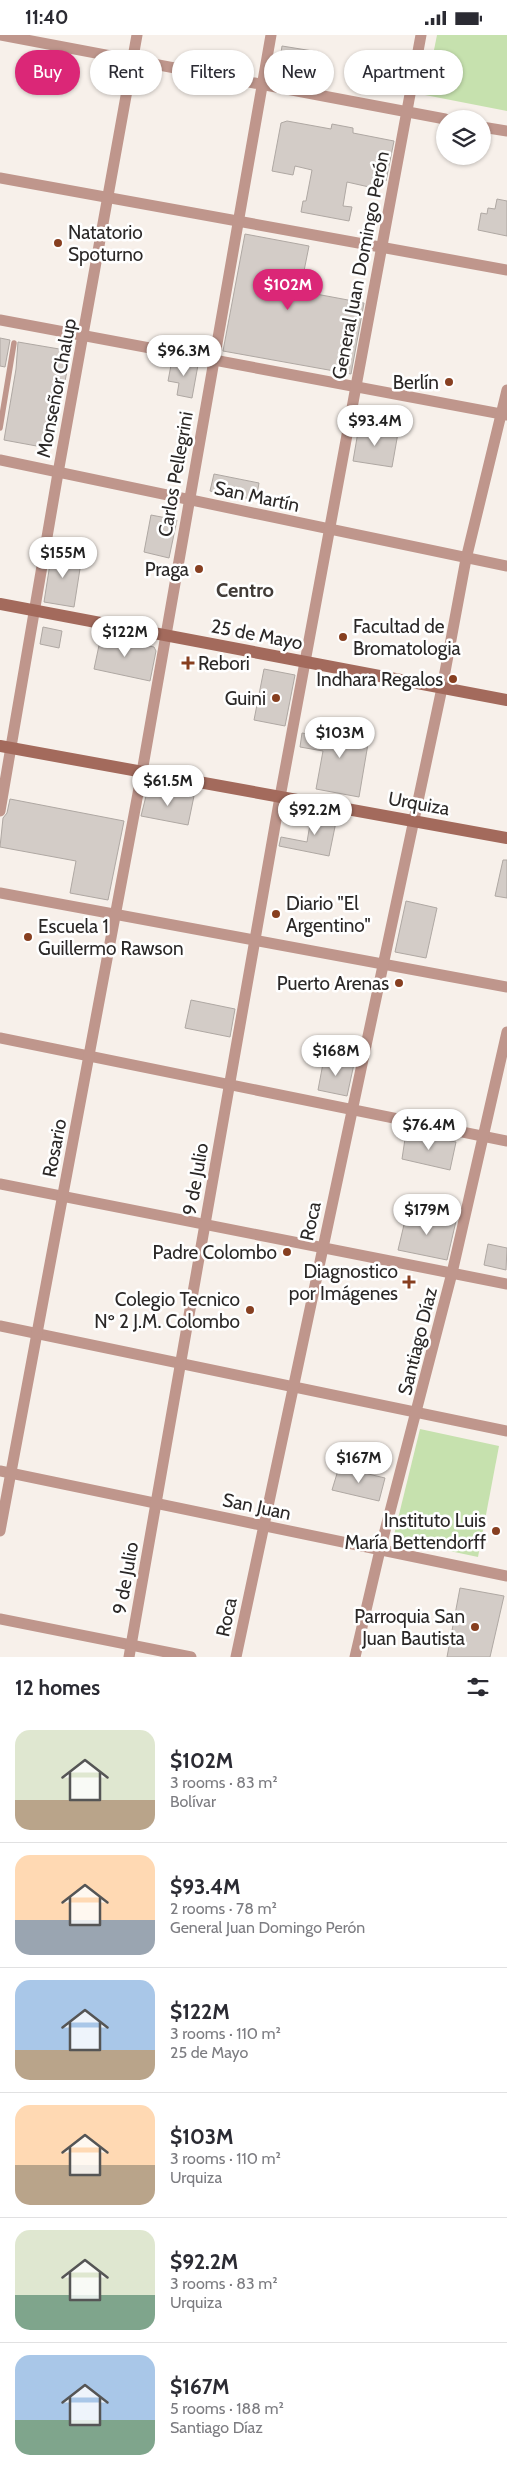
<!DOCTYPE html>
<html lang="en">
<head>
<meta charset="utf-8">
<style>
  body { margin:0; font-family:Cabin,sans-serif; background:#f2f2f3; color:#2b2b33; height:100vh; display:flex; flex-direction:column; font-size:19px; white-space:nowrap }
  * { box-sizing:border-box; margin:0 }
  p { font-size:16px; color:#7c7c81 }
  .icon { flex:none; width:28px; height:28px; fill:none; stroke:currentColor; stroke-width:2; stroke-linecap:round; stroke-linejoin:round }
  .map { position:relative; height:1622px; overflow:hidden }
  .panel { display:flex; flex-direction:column; background:#fff; flex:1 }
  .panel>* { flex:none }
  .banner { position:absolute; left:15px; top:15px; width:478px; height:45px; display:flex; gap:10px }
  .buttons { position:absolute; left:436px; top:75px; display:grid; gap:10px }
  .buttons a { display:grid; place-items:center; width:55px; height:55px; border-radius:50%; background:#fff; box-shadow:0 1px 4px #0004; font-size:25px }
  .price { position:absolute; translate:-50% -42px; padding:0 11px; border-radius:18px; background:#fff; color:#222; font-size:16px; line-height:32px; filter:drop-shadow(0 1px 2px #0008) }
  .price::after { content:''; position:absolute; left:50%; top:30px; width:15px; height:11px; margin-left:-8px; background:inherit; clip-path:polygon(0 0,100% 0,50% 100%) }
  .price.selected { background:#db2777; color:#fff }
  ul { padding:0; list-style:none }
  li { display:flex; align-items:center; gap:15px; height:125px; padding:0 15px }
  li+li { border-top:1px solid #e1e1e2 }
  li span { display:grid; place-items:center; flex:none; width:140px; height:100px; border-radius:15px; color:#555 }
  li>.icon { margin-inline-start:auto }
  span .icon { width:60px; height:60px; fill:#fffc; stroke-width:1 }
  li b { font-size:21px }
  h2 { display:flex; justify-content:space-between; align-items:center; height:60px; padding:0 15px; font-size:21px }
  .tag { padding:0 18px; border-radius:22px; background:#fff; box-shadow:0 1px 4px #0004; font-size:18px; line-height:45px }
  .tag.selected { background:#db2777; color:#fff }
  .status { display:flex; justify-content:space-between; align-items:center; height:35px; padding:0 25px; background:#fff; direction:ltr }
  .status svg { height:14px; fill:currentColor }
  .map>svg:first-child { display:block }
</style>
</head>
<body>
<div class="status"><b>11:40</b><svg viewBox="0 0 49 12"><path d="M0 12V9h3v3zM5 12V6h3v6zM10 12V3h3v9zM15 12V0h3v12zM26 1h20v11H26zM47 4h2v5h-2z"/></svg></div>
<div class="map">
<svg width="507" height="1622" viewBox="0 0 507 1622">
  <rect width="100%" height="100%" fill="#f7f0ea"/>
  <!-- green -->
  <g fill="#c6e1ae">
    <polygon points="437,0 507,0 507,76 425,60"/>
    <polygon points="420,1394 499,1411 478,1522 393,1504"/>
  </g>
  <!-- building -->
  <g fill="#d3ccc7" stroke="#afa8a3">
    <polygon points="282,11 319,17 314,45 278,38"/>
    <polygon points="287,86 331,94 332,89 353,93 353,98 394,106 386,146 380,145 378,154 347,147 343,171 352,172 349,186 301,177 303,166 306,166 312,135 295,131 293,140 272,136 281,88"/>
    <polygon points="497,164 507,166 507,201 478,195 481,178 487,179 488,173 495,174"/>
    <polygon points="245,199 309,211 300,256 364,268 351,339 223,316"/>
    <polygon points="0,303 10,305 5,332 0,331"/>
    <polygon points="18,307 71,316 65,346 54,344 42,412 4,405 16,334"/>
    <polygon points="172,325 198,330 192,363 177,360 179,348 168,346"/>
    <polygon points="359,391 398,398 392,432 353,426"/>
    <polygon points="214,439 259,448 256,465 210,456"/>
    <polygon points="151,480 177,485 169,523 144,517"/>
    <polygon points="52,516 82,521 74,572 44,567"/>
    <polygon points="43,592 62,596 59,613 40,609"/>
    <polygon points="101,601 154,612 156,616 150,646 94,634"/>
    <polygon points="264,634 295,640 285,691 254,685"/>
    <polygon points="328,690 370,697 359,762 316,754 323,716 300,712 302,698 325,702"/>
    <polygon points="158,754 194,761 188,790 141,781 146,761"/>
    <polygon points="10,764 124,786 108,865 70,858 76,826 0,812 3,783 7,778"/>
    <polygon points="312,777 337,782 329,821 279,811 281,802 307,807"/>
    <polygon points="503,825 507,825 507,863 495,861"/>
    <polygon points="406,866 437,873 426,923 395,917"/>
    <polygon points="191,965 235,974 230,1002 185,993"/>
    <polygon points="324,1023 354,1029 347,1061 318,1055"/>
    <polygon points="406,1097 456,1107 450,1135 402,1124"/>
    <polygon points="407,1177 456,1186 447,1225 398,1215"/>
    <polygon points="488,1209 507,1213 506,1235 484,1230"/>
    <polygon points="339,1432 385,1443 379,1466 332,1455"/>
    <polygon points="460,1553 504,1561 490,1622 447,1622"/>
  </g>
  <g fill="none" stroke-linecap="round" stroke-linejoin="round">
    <!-- lane -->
    <polyline stroke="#bf968c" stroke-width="5.5" points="0,393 14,308"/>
    <!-- street -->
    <g stroke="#bf968c" stroke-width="11">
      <polyline points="0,0 445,84"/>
      <polyline points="482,92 507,96"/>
      <polyline points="0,143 507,235"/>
      <polyline points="0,285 507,380"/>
      <polyline points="0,425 507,531"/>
      <polyline points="0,776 58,438 137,0"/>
      <polyline points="0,858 507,952"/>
      <polyline points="0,1003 507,1106"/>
      <polyline points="0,1149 507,1249"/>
      <polyline points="0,1291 507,1396"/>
      <polyline points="0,1436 507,1541"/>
      <polyline points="0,1496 142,737 271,0"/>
      <polyline points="0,1584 191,1622"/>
      <polyline points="129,1622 280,762 421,0"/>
      <polyline points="236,1622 442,653 466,524 507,355"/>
      <polyline points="355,1622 380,1515 452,1238 507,997"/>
    </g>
    <!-- secondary -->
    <g stroke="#a36a5c" stroke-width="12">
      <polyline points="0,569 507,665"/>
      <polyline points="0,711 507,803"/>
    </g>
  </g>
  <!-- markers -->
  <g fill="#873f20" stroke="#fff" stroke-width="2">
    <circle cx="58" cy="208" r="5"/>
    <circle cx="449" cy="347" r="5"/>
    <circle cx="199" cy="534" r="5"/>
    <circle cx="343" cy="602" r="5"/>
    <path d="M185.5 620.5h5v5h5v5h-5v5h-5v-5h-5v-5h5z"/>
    <circle cx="453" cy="644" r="5"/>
    <circle cx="276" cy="663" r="5"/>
    <circle cx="276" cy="879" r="5"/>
    <circle cx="28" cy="902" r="5"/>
    <circle cx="399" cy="948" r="5"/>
    <circle cx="287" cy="1217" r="5"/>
    <path d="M406.5 1239.5h5v5h5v5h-5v5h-5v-5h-5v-5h5z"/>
    <circle cx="250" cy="1275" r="5"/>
    <circle cx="496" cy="1496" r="5"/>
    <circle cx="475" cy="1592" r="5"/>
  </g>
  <g text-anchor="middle" stroke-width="5" stroke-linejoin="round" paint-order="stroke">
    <!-- poi labels -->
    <g font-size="19" fill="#2b2827" stroke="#fff" text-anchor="end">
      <text x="68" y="204" text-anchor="start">Natatorio<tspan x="68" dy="22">Spoturno</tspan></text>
      <text x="439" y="354">Berlín</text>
      <text x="189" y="541">Praga</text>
      <text x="353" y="598" text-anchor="start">Facultad de<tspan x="353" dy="22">Bromatologia</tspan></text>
      <text x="198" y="635" text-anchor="start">Rebori</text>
      <text x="443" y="651">Indhara Regalos</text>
      <text x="266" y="670">Guini</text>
      <text x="286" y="875" text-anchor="start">Diario "El<tspan x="286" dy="22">Argentino"</tspan></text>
      <text x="38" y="898" text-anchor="start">Escuela 1<tspan x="38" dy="22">Guillermo Rawson</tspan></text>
      <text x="389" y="955">Puerto Arenas</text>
      <text x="277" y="1224">Padre Colombo</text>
      <text x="398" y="1243">Diagnostico<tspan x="398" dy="22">por Imágenes</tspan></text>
      <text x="240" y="1271">Colegio Tecnico<tspan x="240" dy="22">Nº 2 J.M. Colombo</tspan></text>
      <text x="486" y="1492">Instituto Luis<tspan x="486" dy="22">María Bettendorff</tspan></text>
      <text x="465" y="1588">Parroquia San<tspan x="465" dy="22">Juan Bautista</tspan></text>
    </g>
    <!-- street labels -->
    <g font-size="19" fill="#2b2827" stroke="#fff">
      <text transform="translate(360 230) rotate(-79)" y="7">General Juan Domingo Perón</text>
      <text transform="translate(56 353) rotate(-79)" y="7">Monseñor Chalup</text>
      <text transform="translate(175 439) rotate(-80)" y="7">Carlos Pellegrini</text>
      <text transform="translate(257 461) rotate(12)" y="7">San Martín</text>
      <text transform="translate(257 599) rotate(11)" y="7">25 de Mayo</text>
      <text transform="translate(419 768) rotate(10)" y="7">Urquiza</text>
      <text transform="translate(54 1113) rotate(-79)" y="7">Rosario</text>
      <text transform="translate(195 1144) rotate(-80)" y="7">9 de Julio</text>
      <text transform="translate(310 1186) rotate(-78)" y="7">Roca</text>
      <text transform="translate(417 1306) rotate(-76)" y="7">Santiago Díaz</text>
      <text transform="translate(257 1471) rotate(12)" y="7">San Juan</text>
      <text transform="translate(125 1543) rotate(-80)" y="7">9 de Julio</text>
      <text transform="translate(226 1582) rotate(-78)" y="7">Roca</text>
    </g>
    <!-- neighbourhood labels -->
    <g font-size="20" font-weight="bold" fill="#423c38" stroke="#fff">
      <text x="245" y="562">Centro</text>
    </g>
  </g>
</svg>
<div class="buttons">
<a><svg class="icon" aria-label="layers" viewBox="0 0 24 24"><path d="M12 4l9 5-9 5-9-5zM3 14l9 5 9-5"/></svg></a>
</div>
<b class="price selected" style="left:288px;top:276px">$102M</b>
<b class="price" style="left:184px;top:342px">$96.3M</b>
<b class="price" style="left:375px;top:412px">$93.4M</b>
<b class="price" style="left:63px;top:544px">$155M</b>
<b class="price" style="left:125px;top:623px">$122M</b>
<b class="price" style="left:340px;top:724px">$103M</b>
<b class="price" style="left:168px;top:772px">$61.5M</b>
<b class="price" style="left:315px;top:801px">$92.2M</b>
<b class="price" style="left:336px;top:1042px">$168M</b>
<b class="price" style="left:429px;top:1116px">$76.4M</b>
<b class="price" style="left:427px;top:1201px">$179M</b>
<b class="price" style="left:359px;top:1449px">$167M</b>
<div class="banner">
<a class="tag selected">Buy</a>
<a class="tag">Rent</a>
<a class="tag">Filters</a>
<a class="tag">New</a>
<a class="tag">Apartment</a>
</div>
</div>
<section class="panel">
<h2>12 homes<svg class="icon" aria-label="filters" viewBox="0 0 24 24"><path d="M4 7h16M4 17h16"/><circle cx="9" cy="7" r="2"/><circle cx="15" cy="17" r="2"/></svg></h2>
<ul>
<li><span style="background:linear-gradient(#dfe7d0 70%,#b9a48a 0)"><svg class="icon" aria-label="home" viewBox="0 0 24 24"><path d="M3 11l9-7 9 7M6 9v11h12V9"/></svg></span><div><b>$102M</b><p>3 rooms · 83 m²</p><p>Bolívar</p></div></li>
<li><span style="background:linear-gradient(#ffd9b3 65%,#9aa5b1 0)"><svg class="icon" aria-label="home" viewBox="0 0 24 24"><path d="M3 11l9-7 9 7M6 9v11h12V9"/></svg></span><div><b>$93.4M</b><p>2 rooms · 78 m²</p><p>General Juan Domingo Perón</p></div></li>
<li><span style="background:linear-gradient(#a9c7e8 70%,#b9a48a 0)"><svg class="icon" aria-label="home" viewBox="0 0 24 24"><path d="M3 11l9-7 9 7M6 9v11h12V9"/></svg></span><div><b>$122M</b><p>3 rooms · 110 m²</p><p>25 de Mayo</p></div></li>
<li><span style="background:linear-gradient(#ffd9b3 60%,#b9a48a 0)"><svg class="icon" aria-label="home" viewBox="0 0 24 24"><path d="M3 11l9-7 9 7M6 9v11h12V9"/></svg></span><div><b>$103M</b><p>3 rooms · 110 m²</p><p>Urquiza</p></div></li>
<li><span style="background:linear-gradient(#dfe7d0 65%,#7fa58c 0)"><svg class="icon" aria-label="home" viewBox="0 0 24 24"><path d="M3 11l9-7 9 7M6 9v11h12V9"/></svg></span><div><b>$92.2M</b><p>3 rooms · 83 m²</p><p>Urquiza</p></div></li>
<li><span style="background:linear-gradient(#a9c7e8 65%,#7fa58c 0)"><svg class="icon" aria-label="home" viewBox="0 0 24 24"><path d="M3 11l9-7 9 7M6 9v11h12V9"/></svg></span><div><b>$167M</b><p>5 rooms · 188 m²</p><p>Santiago Díaz</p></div></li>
</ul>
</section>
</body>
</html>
